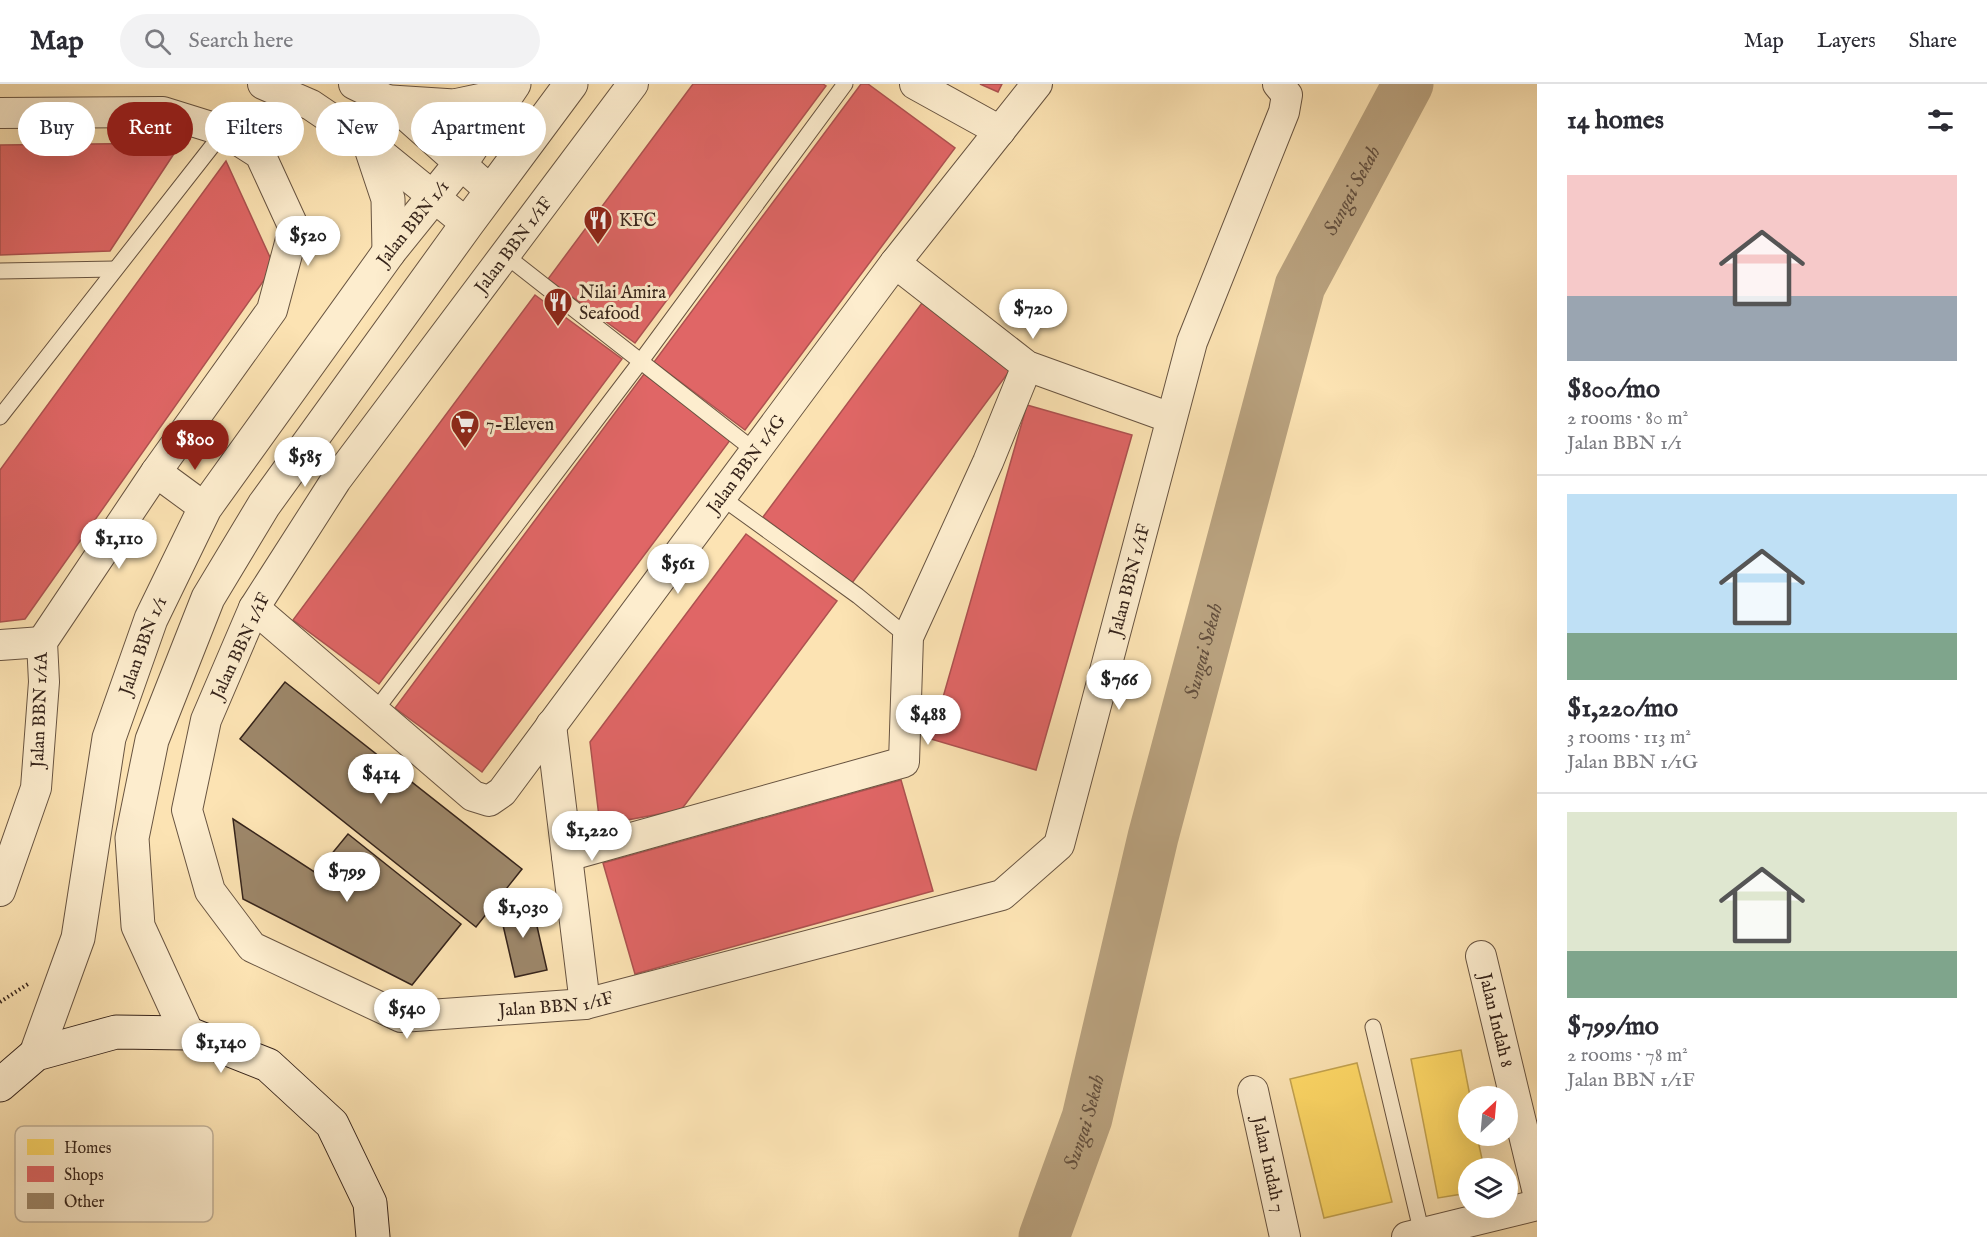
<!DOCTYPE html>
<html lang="en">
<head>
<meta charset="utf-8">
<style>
  body { margin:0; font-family:"IM FELL English",serif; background:#f2f2f3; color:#2b2b33; height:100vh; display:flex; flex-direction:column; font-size:22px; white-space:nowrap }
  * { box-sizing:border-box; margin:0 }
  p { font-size:20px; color:#7c7c81 }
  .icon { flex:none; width:33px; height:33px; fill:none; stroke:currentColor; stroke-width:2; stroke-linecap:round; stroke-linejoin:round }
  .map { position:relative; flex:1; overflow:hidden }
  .details { display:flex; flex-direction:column; background:#fff; width:450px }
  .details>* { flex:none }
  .guide { position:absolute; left:18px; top:18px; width:570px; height:54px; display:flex; gap:12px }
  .needle { width:39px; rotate:26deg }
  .controls { position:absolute; left:1458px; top:1002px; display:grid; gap:12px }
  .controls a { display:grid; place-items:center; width:60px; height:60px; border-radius:50%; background:#fff; box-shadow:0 6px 24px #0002; font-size:30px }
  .price { position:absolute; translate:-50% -51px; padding:0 14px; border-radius:21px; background:#fff; color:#222; font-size:20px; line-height:39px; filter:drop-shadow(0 2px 3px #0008) }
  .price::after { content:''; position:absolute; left:50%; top:36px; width:18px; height:14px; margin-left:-9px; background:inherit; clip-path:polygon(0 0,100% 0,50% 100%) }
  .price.current { background:#8f2418; color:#fff }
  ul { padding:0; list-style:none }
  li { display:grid; align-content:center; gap:12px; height:318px; padding:0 30px }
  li+li { border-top:2px solid #e1e1e2 }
  li span { display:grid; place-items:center; height:186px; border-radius:0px; color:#555 }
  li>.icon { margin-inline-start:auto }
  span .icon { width:108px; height:108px; fill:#fffc; stroke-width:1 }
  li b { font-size:26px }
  h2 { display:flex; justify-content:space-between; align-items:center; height:72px; padding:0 30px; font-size:26px }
  .chip { padding:0 21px; border-radius:27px; background:#fff; box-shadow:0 6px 24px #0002; font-size:21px; line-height:54px }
  .chip.current { background:#8f2418; color:#fff }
  header { display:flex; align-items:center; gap:36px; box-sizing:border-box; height:84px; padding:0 30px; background:#fff; border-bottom:2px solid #e1e1e2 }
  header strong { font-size:28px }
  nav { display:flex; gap:33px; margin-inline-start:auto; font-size:21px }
  .search { width:420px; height:54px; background:#f2f2f3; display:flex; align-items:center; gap:15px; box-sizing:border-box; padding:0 21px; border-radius:33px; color:#7c7c81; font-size:22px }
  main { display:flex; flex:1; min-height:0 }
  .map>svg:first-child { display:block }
</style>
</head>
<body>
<header>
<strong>Map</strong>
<div class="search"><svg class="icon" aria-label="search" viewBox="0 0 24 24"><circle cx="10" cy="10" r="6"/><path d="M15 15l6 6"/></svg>Search here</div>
<nav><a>Map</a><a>Layers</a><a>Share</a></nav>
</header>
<main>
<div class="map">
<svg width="1537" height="1153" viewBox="0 0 1537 1153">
  <rect width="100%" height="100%" fill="#fce3b3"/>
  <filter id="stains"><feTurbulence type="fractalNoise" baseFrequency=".00333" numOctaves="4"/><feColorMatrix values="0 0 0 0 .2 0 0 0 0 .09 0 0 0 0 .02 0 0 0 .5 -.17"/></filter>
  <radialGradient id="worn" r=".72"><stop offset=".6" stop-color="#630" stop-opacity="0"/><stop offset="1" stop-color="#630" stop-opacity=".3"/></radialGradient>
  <!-- homes -->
  <g fill="#ffd966" stroke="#c3a350" stroke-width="1.5">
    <polygon points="1461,966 1470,1012 1468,1052 1477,1052 1484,1084 1468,1084 1468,1109 1438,1114 1411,975"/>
    <polygon points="1357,979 1392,1118 1324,1134 1290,995"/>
  </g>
  <!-- shops -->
  <g fill="#e06666" stroke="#ad5250" stroke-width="1.5">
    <polygon points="693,0 823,0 826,2 635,259 548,195"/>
    <polygon points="861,0 868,0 955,64 745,346 654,278"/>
    <polygon points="980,0 1002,0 998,8"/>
    <polygon points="181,59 110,167 0,171 0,61"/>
    <polygon points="226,77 274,182 25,535 0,538 0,386"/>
    <polygon points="535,211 622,275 379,600 293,536"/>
    <polygon points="922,219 1011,285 852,499 763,433"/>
    <polygon points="644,290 731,355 482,688 395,624"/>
    <polygon points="1027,321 1132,351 1036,686 931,655"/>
    <polygon points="746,450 837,517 681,726 600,741 590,658"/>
    <polygon points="901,696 933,807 635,890 603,779"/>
  </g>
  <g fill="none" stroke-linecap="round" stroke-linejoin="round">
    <!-- river -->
    <path stroke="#b9a27f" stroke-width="51" id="s1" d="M1044,1153L1087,1034L1153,753L1300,202L1408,0"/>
  </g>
  <!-- building -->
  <g fill="#9d876a" stroke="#36241b" stroke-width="1.5">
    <polygon points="285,598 522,785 476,843 240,655"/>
    <polygon points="233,735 316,789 348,750 461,840 412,901 243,815"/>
    <polygon points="531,816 547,886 515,893 499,824"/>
  </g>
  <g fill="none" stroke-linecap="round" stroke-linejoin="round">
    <!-- service casing -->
    <g stroke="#685441" stroke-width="17">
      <g id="service">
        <polyline points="505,171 755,367"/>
        <polyline points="0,187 115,185"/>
        <polyline points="0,333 224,47"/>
        <polyline points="721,413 858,512 908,553"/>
        <polyline points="375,627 641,277 845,0"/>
        <polyline points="1373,943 1422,1150"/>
      </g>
    </g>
    <!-- minor casing -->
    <g stroke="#685441" stroke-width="32">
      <g id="minor">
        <polyline points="263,0 311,21 370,61 467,140"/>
        <polyline points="354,0 391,18 492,108"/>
        <path id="s2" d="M633,0L336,396L254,524L206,636L187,726L210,807L252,863L401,933L585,920L1002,811L1059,761L1192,258L1284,28L1287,11L1278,0"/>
        <polyline points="915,0 1000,47"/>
        <polyline points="0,29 163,28 224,47 260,70 294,144 272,226 156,388 42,558 44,598 36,704 0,807"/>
        <polyline points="895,179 1027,282 1171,334"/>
        <polyline points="156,388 205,424"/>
        <path id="s3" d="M254,524L473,712L489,717L502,708L895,179L1037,0"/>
        <polyline points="0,561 42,558"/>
        <polyline points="551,641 585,920"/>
        <polyline points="567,772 904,678 908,553 988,378 1027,282"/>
        <path id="s4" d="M1481,872L1537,1105"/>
        <path id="s5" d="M1253,1007L1285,1153"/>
        <polyline points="1407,1153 1537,1121"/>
      </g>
    </g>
    <!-- tertiary casing -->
    <g stroke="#685441" stroke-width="35">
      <g id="tertiary">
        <polyline points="391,18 454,22 506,11"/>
        <polyline points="370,61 388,115 389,168"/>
        <polyline points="187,949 138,842 132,754 152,656 208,514 264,421 467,140 571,0"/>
        <path id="s6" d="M36,970L78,854L109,654L151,535L205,424L389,168L460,80L514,0"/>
      </g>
    </g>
    <!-- secondary casing -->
    <g stroke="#36241b" stroke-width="35">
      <polyline id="secondary" points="0,1001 36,970 116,948 187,949 268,981 332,1040 370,1119 373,1153"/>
    </g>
    <!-- path -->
    <polyline stroke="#36241b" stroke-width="4" stroke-dasharray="1.5 3" stroke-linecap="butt" points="0,918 28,900"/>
    <!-- service -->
    <use href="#service" stroke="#fdedce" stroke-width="15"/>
    <!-- minor -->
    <use href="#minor" stroke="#fdedce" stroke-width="30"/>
    <!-- tertiary -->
    <use href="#tertiary" stroke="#fdedce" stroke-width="33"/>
    <!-- secondary -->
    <use href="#secondary" stroke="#fdedce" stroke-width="33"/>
  </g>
  <!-- icons -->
  <defs>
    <g id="restaurant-pin" transform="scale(1.5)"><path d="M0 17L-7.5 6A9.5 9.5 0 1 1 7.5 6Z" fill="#8f2418" stroke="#fdedce"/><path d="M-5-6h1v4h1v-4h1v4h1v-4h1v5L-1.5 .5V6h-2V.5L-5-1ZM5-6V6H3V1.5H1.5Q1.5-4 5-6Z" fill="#fff"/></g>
    <g id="supermarket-pin" transform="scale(1.5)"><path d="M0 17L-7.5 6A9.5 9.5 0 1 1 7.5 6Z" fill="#8f2418" stroke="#fdedce"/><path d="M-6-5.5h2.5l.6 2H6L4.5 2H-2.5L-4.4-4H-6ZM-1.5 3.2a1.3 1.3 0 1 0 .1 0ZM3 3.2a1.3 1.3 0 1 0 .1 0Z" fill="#fff"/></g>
  </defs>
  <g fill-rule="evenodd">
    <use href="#restaurant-pin" x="598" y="136"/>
    <use href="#restaurant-pin" x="558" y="218"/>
    <use href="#supermarket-pin" x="465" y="340"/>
  </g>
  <g text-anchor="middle" stroke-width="6" stroke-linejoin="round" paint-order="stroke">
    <!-- poi labels -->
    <g font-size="18" fill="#36241b" stroke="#fdedce" text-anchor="start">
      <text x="619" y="142">KFC</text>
      <text x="579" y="214">Nilai Amira<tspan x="579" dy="21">Seafood</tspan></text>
      <text x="486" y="346">7-Eleven</text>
    </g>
    <!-- street labels -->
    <g font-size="18" fill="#36241b" stroke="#fdedce">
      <text dy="6" stroke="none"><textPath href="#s6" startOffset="928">Jalan BBN 1/1</textPath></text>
      <text transform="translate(513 161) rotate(-53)" y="6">Jalan BBN 1/1F</text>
      <text dy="6" stroke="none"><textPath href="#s3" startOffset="730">Jalan BBN 1/1G</textPath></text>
      <text dy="6" stroke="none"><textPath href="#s2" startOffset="2145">Jalan BBN 1/1F</textPath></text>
      <text dy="6" stroke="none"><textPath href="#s6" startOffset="424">Jalan BBN 1/1</textPath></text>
      <text transform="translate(240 562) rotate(-65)" y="6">Jalan BBN 1/1F</text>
      <text transform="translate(39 626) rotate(-88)" y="6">Jalan BBN 1/1A</text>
      <text dy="6" stroke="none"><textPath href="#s2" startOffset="1335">Jalan BBN 1/1F</textPath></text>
      <text dy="6" stroke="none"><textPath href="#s4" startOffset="66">Jalan Indah 8</textPath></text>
      <text dy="6" stroke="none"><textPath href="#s5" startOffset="75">Jalan Indah 7</textPath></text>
    </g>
    <!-- water labels -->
    <g font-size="20" font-style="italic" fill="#64503e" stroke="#fdedce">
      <text dy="7" stroke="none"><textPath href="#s1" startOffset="1094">Sungai Sekah</textPath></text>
      <text dy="7" stroke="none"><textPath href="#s1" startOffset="608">Sungai Sekah</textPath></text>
      <text dy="7" stroke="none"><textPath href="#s1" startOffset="122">Sungai Sekah</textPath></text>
    </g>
  </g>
  <!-- legend -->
  <rect x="15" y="1042" width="198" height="96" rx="9" fill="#fdedce" stroke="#c1b198" stroke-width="1.5"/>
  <rect x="27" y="1055" width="27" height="16" fill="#ffd966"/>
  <rect x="27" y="1082" width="27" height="16" fill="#e06666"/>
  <rect x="27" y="1109" width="27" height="16" fill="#9d876a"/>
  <g font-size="16" fill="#36241b">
    <text x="64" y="1069">Homes</text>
    <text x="64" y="1096">Shops</text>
    <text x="64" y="1123">Other</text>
  </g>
  <rect width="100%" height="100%" filter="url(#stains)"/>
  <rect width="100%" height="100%" fill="url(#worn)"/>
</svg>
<div class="controls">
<a><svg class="needle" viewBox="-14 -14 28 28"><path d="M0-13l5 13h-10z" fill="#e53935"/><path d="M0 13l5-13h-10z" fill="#7c7c81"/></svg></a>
<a><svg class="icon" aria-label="layers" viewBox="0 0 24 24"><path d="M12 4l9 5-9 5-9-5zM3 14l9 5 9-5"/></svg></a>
</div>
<b class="price" style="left:308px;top:183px">$520</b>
<b class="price" style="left:1033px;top:256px">$720</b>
<b class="price current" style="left:195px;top:387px">$800</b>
<b class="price" style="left:305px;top:404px">$585</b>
<b class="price" style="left:119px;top:486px">$1,110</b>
<b class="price" style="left:678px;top:511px">$561</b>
<b class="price" style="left:1119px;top:627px">$766</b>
<b class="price" style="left:928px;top:662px">$488</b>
<b class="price" style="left:381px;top:721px">$414</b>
<b class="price" style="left:592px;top:778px">$1,220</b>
<b class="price" style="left:347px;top:819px">$799</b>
<b class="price" style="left:523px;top:855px">$1,030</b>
<b class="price" style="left:407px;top:956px">$540</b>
<b class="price" style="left:221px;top:990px">$1,140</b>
<div class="guide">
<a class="chip">Buy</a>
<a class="chip current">Rent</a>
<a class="chip">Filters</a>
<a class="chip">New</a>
<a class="chip">Apartment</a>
</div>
</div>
<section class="details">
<h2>14 homes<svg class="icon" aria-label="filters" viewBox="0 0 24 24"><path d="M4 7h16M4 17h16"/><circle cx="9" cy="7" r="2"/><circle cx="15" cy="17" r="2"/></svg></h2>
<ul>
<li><span style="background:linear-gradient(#f6c9c9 65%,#9aa5b1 0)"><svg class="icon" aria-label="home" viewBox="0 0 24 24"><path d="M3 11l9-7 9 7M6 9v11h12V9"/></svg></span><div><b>$800/mo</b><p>2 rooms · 80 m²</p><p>Jalan BBN 1/1</p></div></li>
<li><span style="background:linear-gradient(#bfe0f5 75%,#7fa58c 0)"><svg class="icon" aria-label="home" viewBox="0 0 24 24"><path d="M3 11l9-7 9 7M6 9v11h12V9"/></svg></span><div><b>$1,220/mo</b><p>3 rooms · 113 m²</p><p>Jalan BBN 1/1G</p></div></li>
<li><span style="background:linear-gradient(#dfe7d0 75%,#7fa58c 0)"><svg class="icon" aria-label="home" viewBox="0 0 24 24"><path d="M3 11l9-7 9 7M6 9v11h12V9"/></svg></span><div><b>$799/mo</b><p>2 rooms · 78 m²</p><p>Jalan BBN 1/1F</p></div></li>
</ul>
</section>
</main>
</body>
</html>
